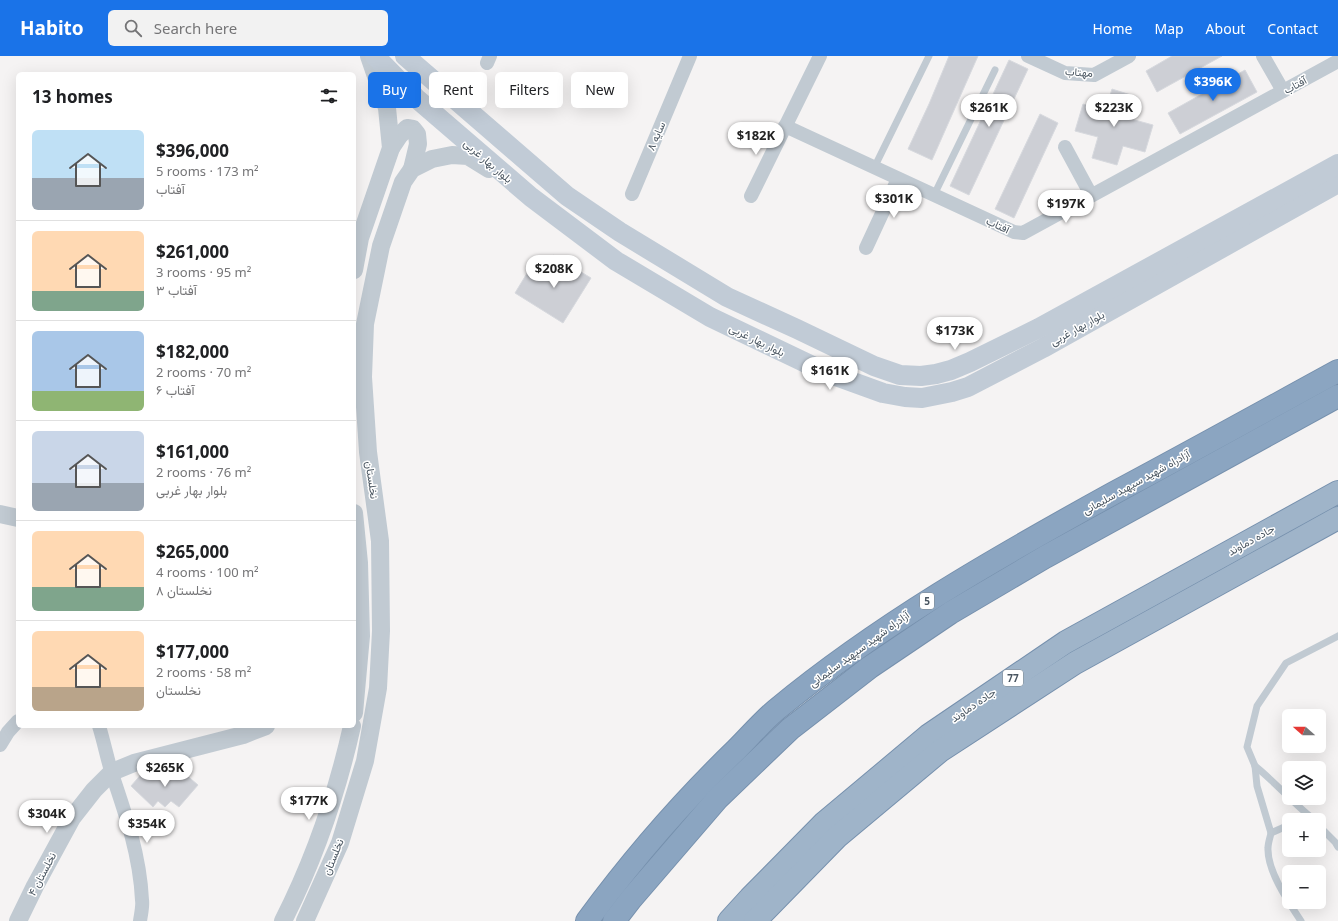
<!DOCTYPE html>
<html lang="en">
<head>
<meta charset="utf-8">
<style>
  body { margin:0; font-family:"Noto Sans",Vazirmatn,sans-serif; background:#f2f2f2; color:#202124; height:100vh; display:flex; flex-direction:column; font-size:15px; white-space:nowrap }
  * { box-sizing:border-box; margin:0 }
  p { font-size:13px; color:#757577 }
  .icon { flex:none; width:22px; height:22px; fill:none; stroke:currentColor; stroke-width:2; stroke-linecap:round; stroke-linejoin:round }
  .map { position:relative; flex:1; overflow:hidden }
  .side { position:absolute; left:16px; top:16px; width:340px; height:656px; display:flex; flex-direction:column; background:#fff; border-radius:6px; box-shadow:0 4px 16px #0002 }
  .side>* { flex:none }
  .guide { position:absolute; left:368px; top:16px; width:380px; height:36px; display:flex; gap:8px }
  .needle { width:26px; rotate:291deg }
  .buttons { position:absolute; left:1282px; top:653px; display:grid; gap:8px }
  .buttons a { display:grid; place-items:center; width:44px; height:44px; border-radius:6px; background:#fff; box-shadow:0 4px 16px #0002; font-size:20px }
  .price { position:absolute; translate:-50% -34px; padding:0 9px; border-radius:14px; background:#fff; color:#222; font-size:13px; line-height:26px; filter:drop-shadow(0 1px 2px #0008) }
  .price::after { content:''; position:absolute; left:50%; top:24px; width:12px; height:9px; margin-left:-6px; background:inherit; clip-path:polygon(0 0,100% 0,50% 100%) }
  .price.on { background:#1a73e8; color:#fff }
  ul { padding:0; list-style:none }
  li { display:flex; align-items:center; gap:12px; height:100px; padding:0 16px }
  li+li { border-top:1px solid #e0e0e0 }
  li span { display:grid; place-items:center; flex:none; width:112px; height:80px; border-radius:6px; color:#555 }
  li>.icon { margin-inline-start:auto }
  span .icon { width:48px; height:48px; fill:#fffc; stroke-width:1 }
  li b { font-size:17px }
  h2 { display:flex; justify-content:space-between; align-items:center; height:48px; padding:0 16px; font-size:17px }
  .pill { padding:0 14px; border-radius:6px; background:#fff; box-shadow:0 4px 16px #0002; font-size:14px; line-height:36px }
  .pill.on { background:#1a73e8; color:#fff }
  header { display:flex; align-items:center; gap:24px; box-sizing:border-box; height:56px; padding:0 20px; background:#1a73e8; color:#fff }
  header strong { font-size:19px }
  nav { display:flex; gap:22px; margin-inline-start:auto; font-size:14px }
  .search { width:280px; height:36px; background:#f2f2f2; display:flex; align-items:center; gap:10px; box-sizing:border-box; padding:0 14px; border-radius:6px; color:#757577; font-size:15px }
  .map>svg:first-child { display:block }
</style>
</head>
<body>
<header>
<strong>Habito</strong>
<div class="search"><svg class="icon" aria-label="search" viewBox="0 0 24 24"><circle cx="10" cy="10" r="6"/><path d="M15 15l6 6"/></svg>Search here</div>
<nav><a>Home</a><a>Map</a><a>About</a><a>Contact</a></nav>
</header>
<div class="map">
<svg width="1338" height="865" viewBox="0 0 1338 865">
  <rect width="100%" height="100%" fill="#f5f3f3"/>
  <!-- building -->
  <g fill="#cdcfd5" stroke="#d7d9de">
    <polygon points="949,0 978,0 932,104 908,93 929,48"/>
    <polygon points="1172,0 1222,0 1157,36 1146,15"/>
    <polygon points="1009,4 1028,13 969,139 950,130"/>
    <polygon points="1245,14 1257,36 1180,78 1168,57"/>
    <polygon points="1112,33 1137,41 1131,63 1153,69 1145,96 1123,90 1117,109 1092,102 1098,81 1075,75 1083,48 1105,55"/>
    <polygon points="1040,58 1058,67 1014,162 995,153"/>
    <polygon points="553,199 591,222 563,267 515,237 529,214 540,222"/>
    <polygon points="177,711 198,729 179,751 171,745 165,751 158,745 153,751 131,730 144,715 148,714 163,727"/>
  </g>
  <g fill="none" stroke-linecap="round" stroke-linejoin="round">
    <!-- trunk casing -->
    <g stroke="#7690ad" stroke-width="24">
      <g id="trunk">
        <polyline points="729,865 750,842 824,767 929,679 1066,586 1338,436"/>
        <polyline points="755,865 837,781 940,695 1075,607 1338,462"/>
      </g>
    </g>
    <!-- motorway casing -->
    <g stroke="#7690ad" stroke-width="24">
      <g id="motorway">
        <path d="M587,865C632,804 681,747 736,694C749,681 762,666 776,654C880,568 996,502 1114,437C1189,397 1263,356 1338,315"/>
        <polyline points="614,865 631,843 718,742 790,673 870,611 950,557 1045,501 1338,340"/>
      </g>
    </g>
    <!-- service -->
    <g stroke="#c1cad2" stroke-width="7">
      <polyline points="874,112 929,0"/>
      <polyline points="934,139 995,14"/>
      <path d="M1255,710C1275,726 1292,746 1312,762"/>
      <polyline points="1299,764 1312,762 1313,764"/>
      <path d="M1289,769L1271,777C1270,782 1268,787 1268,792C1267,815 1289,847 1301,865"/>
      <polyline points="1319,770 1335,786 1338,791"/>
      <polyline points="1271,777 1257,730 1255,710 1247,691 1257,650 1286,607 1338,580"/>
    </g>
    <!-- minor -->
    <g stroke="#c1cad2" stroke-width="14">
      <polyline points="1028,0 1065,17 1094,19 1129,0"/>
      <polyline points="1263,0 1283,35"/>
      <polyline points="487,7 490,0"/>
      <polyline points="785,70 1014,176 1023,177 1338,5"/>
      <polyline points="1065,91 1091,139"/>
      <polyline points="632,138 690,0"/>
      <polyline points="751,140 820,0"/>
      <polyline points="866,192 898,123"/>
      <path d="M99,670C104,686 107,702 112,718C126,759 140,800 142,844C143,850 141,858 140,865"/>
      <polyline points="0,689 8,676 18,665"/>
    </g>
    <!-- tertiary -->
    <g stroke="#c1cad2" stroke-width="18">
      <polyline points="391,92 399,80 407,72 413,73 417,78 418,88 412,113"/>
      <polyline points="354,214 360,182 391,92 387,52 369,0"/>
      <polyline points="354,457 359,507 361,580 354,657"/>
      <polyline points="0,458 18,462"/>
      <polyline points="18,865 35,830 72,762 94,734 112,716 134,707 243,679 266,670"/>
      <path d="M283,865C314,804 337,737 352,670"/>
      <polyline points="305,865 340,787 365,705 378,632 381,575 380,485 368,396 363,321 365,268 381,190 403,126 412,113 432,103 452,99 468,100 489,113"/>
    </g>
    <!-- secondary -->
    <g stroke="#c1cbd6" stroke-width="20">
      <polyline points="375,0 416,42 531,141 616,205 710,261 825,316 883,337 905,341 922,342 952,336 968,331 1043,292 1338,127"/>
      <polyline points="405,0 567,140 620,176 727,241 797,273 874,310 900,319 921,320 936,318 951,314 970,306 1039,272 1338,108"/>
    </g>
    <!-- trunk -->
    <use href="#trunk" stroke="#9fb4c9" stroke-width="22"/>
    <!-- motorway -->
    <use href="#motorway" stroke="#8ba5c1" stroke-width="22"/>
  </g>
  <g text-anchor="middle" stroke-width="3" stroke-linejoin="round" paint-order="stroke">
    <!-- shield labels -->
    <g fill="#fff" stroke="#808990" stroke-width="1">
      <rect x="920" y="537" width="14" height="16" rx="3"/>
      <rect x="1003" y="614" width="20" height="16" rx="3"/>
    </g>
    <g font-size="10" font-weight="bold" fill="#4a5661">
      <text x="927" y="549">5</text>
      <text x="1013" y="626">77</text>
    </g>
    <!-- street labels -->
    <g font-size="11" fill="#4a5661" stroke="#fff">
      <text transform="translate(1079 16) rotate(4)" y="4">مهتاب</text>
      <text transform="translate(1295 29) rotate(-28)" y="4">آفتاب</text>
      <text transform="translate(656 80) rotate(-67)" y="4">سایه ۸</text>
      <text transform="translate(488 105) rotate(41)" y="4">بلوار بهار غربی</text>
      <text transform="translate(998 169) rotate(25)" y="4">آفتاب</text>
      <text transform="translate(1077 272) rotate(-29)" y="4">بلوار بهار غربی</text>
      <text transform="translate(757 284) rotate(26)" y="4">بلوار بهار غربی</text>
      <text transform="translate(372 424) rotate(82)" y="4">نخلستان</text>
      <text transform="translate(1136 426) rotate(-29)" y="4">آزادراه شهید سپهبد سلیمانی</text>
      <text transform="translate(1251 484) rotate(-29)" y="4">جاده دماوند</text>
      <text transform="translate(859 593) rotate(-36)" y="4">آزادراه شهید سپهبد سلیمانی</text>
      <text transform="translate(973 649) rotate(-34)" y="4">جاده دماوند</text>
      <text transform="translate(333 801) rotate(-68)" y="4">نخلستان</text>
      <text transform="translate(42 818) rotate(-62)" y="4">نخلستان ۴</text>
    </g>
  </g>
</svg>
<div class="buttons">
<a><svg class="needle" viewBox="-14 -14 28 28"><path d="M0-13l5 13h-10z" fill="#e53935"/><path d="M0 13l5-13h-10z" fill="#757577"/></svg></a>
<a><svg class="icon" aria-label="layers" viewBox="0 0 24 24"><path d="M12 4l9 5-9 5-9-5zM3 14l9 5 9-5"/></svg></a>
<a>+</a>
<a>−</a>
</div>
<b class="price on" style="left:1213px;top:46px">$396K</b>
<b class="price" style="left:989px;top:72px">$261K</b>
<b class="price" style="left:1114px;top:72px">$223K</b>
<b class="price" style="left:756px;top:100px">$182K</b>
<b class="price" style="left:894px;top:163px">$301K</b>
<b class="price" style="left:1066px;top:168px">$197K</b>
<b class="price" style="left:554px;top:233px">$208K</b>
<b class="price" style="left:955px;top:295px">$173K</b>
<b class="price" style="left:830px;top:335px">$161K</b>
<b class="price" style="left:165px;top:732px">$265K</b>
<b class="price" style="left:309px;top:765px">$177K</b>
<b class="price" style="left:47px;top:778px">$304K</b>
<b class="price" style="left:147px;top:788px">$354K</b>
<div class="guide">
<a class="pill on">Buy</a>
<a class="pill">Rent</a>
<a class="pill">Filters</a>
<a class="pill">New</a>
</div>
<section class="side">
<h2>13 homes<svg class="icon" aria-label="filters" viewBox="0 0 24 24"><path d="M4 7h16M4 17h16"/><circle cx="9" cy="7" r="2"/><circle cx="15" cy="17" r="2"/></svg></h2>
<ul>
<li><span style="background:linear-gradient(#bfe0f5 60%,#9aa5b1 0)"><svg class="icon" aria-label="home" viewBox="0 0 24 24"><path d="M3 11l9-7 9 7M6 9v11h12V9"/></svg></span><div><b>$396,000</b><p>5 rooms · 173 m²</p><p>آفتاب</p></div></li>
<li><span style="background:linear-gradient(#ffd9b3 75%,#7fa58c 0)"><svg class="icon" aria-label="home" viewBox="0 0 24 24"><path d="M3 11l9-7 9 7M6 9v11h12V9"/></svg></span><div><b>$261,000</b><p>3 rooms · 95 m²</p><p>آفتاب ۳</p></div></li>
<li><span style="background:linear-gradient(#a9c7e8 75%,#8fb573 0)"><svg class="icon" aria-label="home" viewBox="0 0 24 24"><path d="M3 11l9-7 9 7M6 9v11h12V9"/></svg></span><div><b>$182,000</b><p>2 rooms · 70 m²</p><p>آفتاب ۶</p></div></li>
<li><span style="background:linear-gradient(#c9d6e8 65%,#9aa5b1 0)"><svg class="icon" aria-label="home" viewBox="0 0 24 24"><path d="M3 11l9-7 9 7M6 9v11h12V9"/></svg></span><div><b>$161,000</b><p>2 rooms · 76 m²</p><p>بلوار بهار غربی</p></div></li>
<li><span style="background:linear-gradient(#ffd9b3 70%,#7fa58c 0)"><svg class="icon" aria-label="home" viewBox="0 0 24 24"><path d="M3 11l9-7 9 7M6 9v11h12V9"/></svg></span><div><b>$265,000</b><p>4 rooms · 100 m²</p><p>نخلستان ۸</p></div></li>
<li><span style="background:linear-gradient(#ffd9b3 70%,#b9a48a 0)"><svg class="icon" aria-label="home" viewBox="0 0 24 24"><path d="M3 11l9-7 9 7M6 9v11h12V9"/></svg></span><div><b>$177,000</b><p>2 rooms · 58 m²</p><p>نخلستان</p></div></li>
</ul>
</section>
</div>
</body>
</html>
